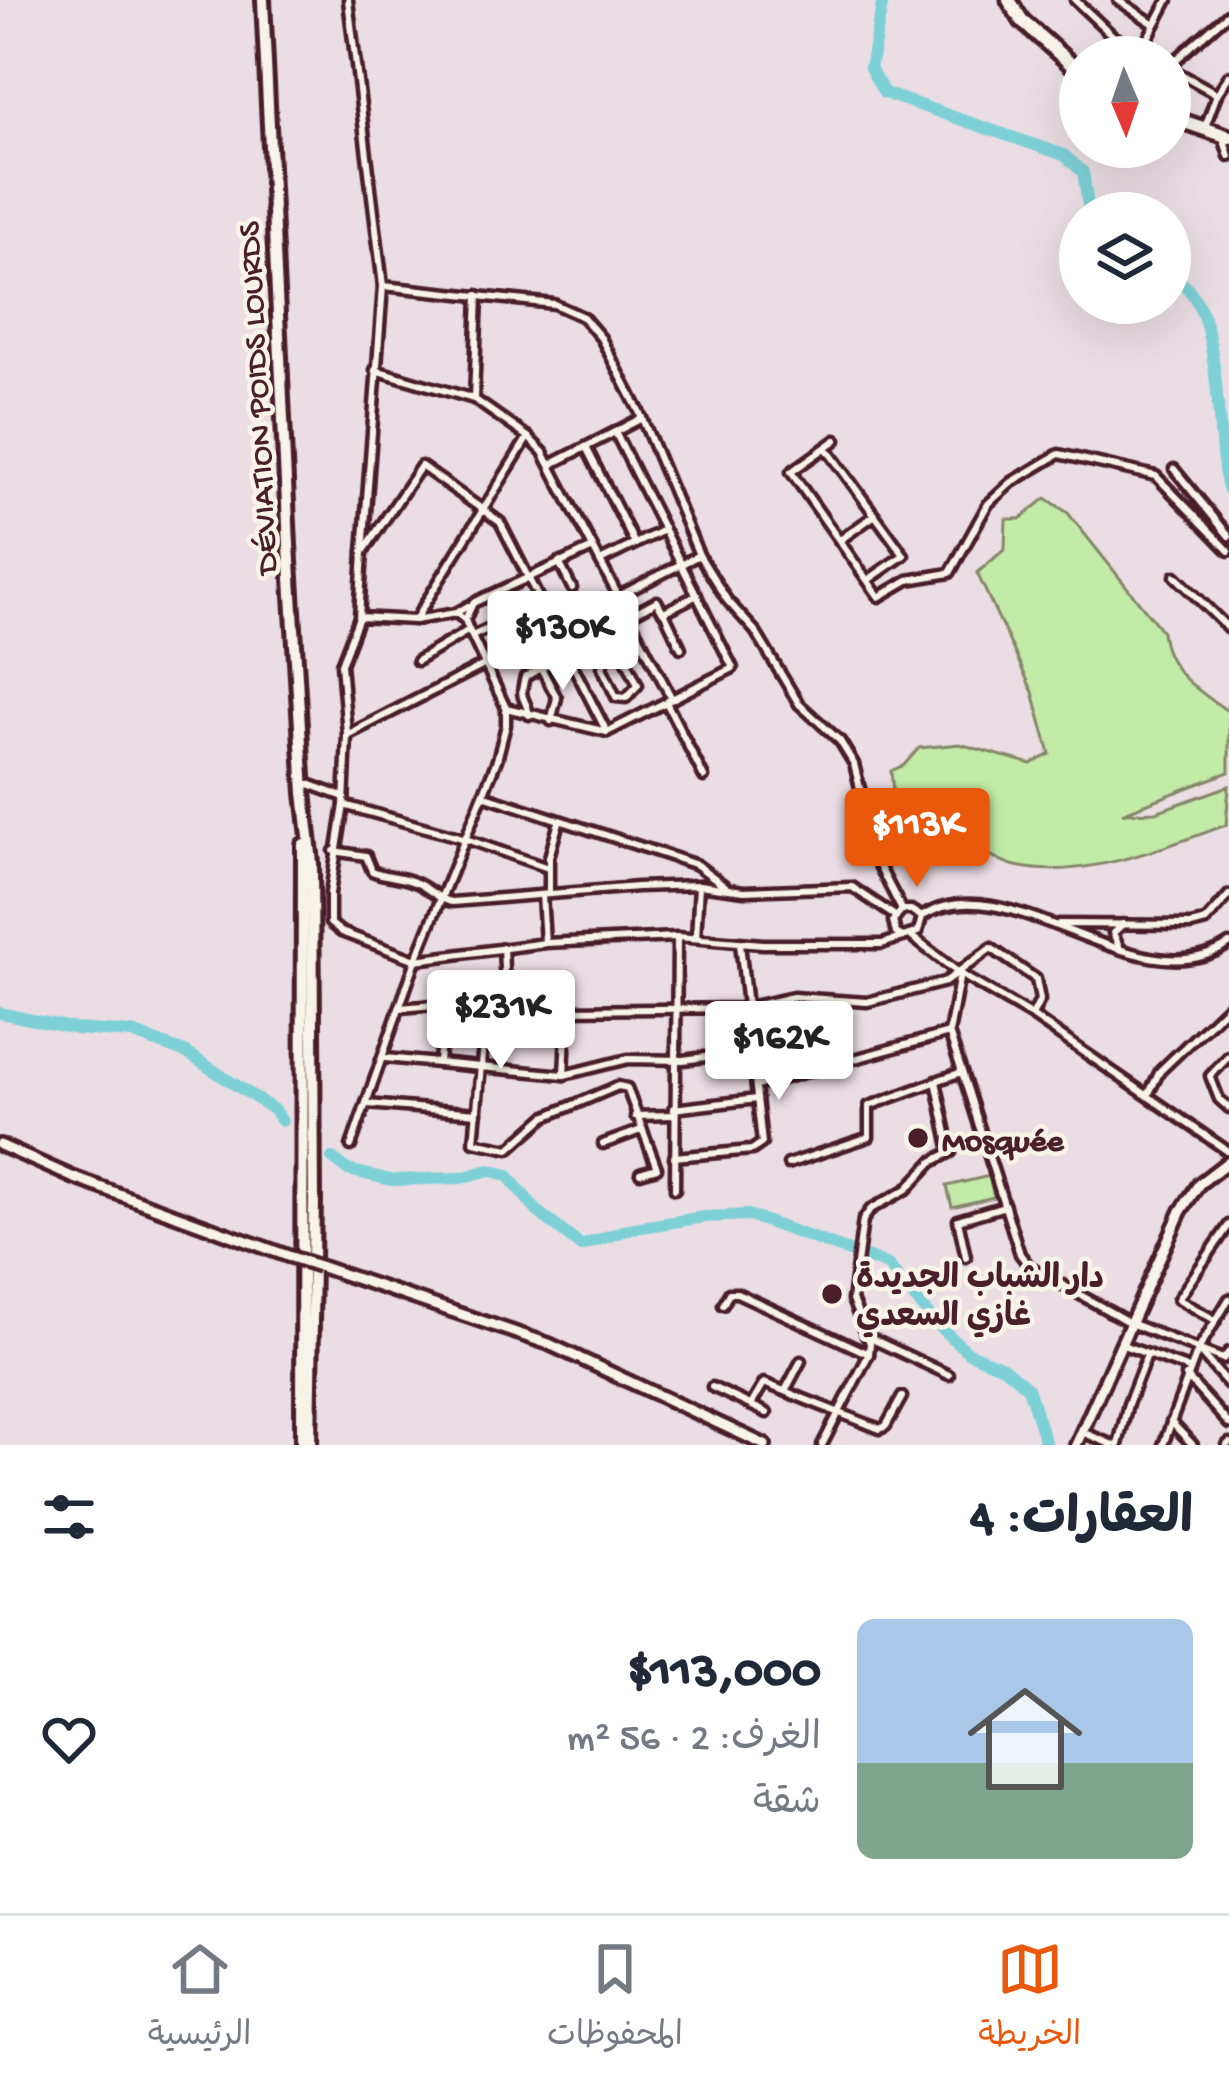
<!DOCTYPE html>
<html lang="ar">
<head>
<meta charset="utf-8">
<style>
  body { margin:0; font-family:"Gochi Hand","Playpen Sans Arabic",sans-serif; background:#f2f2f3; color:#1f2937; direction:rtl; height:100vh; display:flex; flex-direction:column; font-size:45px; white-space:nowrap }
  * { box-sizing:border-box; margin:0 }
  p { font-size:39px; color:#747a83 }
  .icon { flex:none; width:66px; height:66px; fill:none; stroke:currentColor; stroke-width:2; stroke-linecap:round; stroke-linejoin:round }
  .map { position:relative; height:1445px; overflow:hidden; direction:ltr }
  .details { display:flex; flex-direction:column; background:#fff; flex:1 }
  .details>* { flex:none }
  .needle { width:78px; rotate:178deg }
  .buttons { position:absolute; left:1059px; top:36px; display:grid; gap:24px }
  .buttons a { display:grid; place-items:center; width:132px; height:132px; border-radius:50%; background:#fff; box-shadow:0 12px 48px #0002; font-size:60px }
  .price { position:absolute; translate:-50% -102px; padding:0 27px; border-radius:12px; background:#fff; color:#222; font-size:39px; line-height:78px; filter:drop-shadow(0 3px 6px #0008) }
  .price::after { content:''; position:absolute; left:50%; top:72px; width:36px; height:27px; margin-left:-18px; background:inherit; clip-path:polygon(0 0,100% 0,50% 100%) }
  .price.selected { background:#ea580c; color:#fff }
  ul { padding:0; list-style:none }
  li { display:flex; align-items:center; gap:36px; height:300px; padding:0 36px }
  li span { display:grid; place-items:center; flex:none; width:336px; height:240px; border-radius:18px; color:#555 }
  li>.icon { margin-inline-start:auto }
  span .icon { width:144px; height:144px; fill:#fffc; stroke-width:1 }
  li b { font-size:51px }
  h2 { display:flex; justify-content:space-between; align-items:center; height:144px; padding:0 36px; font-size:51px }
  .tab-bar { display:flex; justify-content:space-around; align-items:center; height:168px; border-top:3px solid #e0e1e3; background:#fff; font-size:33px; color:#747a83 }
  .tab-bar a { display:grid; justify-items:center; gap:6px }
  .tab-bar .selected { color:#ea580c }
  .map>svg:first-child { display:block }
</style>
</head>
<body>
<div class="map">
<svg width="1229" height="1445" viewBox="0 0 1229 1445">
  <rect width="100%" height="100%" fill="#eadde3"/>
  <filter id="ink" filterUnits="userSpaceOnUse"><feTurbulence type="fractalNoise" baseFrequency=".00833" numOctaves="2"/><feDisplacementMap in="SourceGraphic" scale="24" xChannelSelector="R" yChannelSelector="G"/><feConvolveMatrix kernelMatrix="1 2 1 2 8 2 1 2 1" color-interpolation-filters="sRGB"/></filter>
  <g filter="url(#ink)">
    <!-- green -->
    <g fill="#c1eba7" stroke="#868569" stroke-width="3">
      <path d="M1046,498L1068,513L1162,631C1165,671 1199,691 1229,712V772L1122,813L1156,812L1229,786L1226,825C1167,847 1080,881 1016,866C999,862 980,849 964,842L955,811L917,834L906,833L894,802L891,771L904,765L919,748L960,744L1031,764L1050,754L1033,692L977,573L1005,549L1006,519H1020Z"/>
      <polygon points="989,1176 994,1197 952,1207 947,1186"/>
    </g>
    <g fill="none" stroke-linecap="round" stroke-linejoin="round">
      <!-- river -->
      <g stroke="#7ed0d7" stroke-width="12">
        <polyline points="883,0 870,68 884,93 1064,155 1083,172 1089,213"/>
        <path d="M1170,277C1228,294 1212,445 1229,490"/>
        <polyline points="0,1013 76,1029 132,1033 187,1053 274,1110 282,1121"/>
        <polyline points="332,1158 348,1170 391,1180 461,1178 489,1170 507,1175 537,1211 581,1246 629,1229 704,1217 748,1215 888,1265 936,1324 969,1353 1003,1367 1028,1388 1046,1445"/>
      </g>
      <!-- minor casing -->
      <g stroke="#4a1f2b" stroke-width="15">
        <g id="minor">
          <polyline points="348,0 383,286 554,304 583,317 601,338 639,411 699,555 727,600 755,631 799,704 840,741 854,764 861,792 861,831 902,910"/>
          <polyline points="1075,0 1113,36 1148,57"/>
          <polyline points="1118,0 1154,24"/>
          <polyline points="1140,53 1168,0"/>
          <polyline points="1170,65 1229,13"/>
          <polyline points="1170,68 1217,94"/>
          <polyline points="1205,127 1217,94 1229,76"/>
          <polyline points="1223,137 1229,156"/>
          <polyline points="375,370 474,399 528,437"/>
          <polyline points="474,399 478,295"/>
          <polyline points="615,432 642,418"/>
          <polyline points="836,440 791,472 879,597 908,580 950,573 988,504 1012,482 1059,454 1156,476 1229,551"/>
          <polyline points="586,447 635,544"/>
          <polyline points="826,448 904,555 868,580"/>
          <polyline points="552,464 615,432 733,668 607,732"/>
          <polyline points="1174,469 1229,536"/>
          <polyline points="840,540 875,515"/>
          <polyline points="363,552 383,286"/>
          <polyline points="699,555 347,735 344,805 330,893 330,923 341,932 416,960 545,943 677,937 763,944 882,944 918,932 922,917 911,910 902,910 893,921 896,933 903,937"/>
          <polyline points="600,561 664,530"/>
          <polyline points="559,562 572,588"/>
          <polyline points="1175,576 1229,629"/>
          <polyline points="629,616 657,601 663,612"/>
          <polyline points="359,617 363,552 421,466 500,522 567,654 541,668"/>
          <polyline points="415,620 456,613 468,606"/>
          <polyline points="465,620 473,603 593,548"/>
          <polyline points="469,630 506,708 607,732 567,654 632,622"/>
          <polyline points="472,636 540,605"/>
          <polyline points="606,636 615,653 624,655 638,685 626,698 616,697 602,667 606,658 615,653"/>
          <polyline points="681,648 664,612 697,595"/>
          <polyline points="417,661 469,630 465,620 456,613"/>
          <polyline points="666,702 704,777"/>
          <path d="M529,715C526,695 518,703 525,677L541,668L557,698L551,721"/>
          <polyline points="347,733 341,664 359,617 415,620 528,437 543,452 672,699"/>
          <polyline points="303,782 344,797"/>
          <polyline points="483,795 697,865 725,886"/>
          <polyline points="344,805 466,839 548,868"/>
          <path d="M334,851L366,856L372,871C386,877 401,876 414,882C429,887 436,899 452,902L637,887L699,885L744,891L852,887L895,916"/>
          <polyline points="549,894 549,857 559,822"/>
          <polyline points="542,895 545,943"/>
          <path d="M923,916C1008,862 1138,1005 1229,944"/>
          <polyline points="1059,924 1191,925 1206,921 1229,895"/>
          <polyline points="912,937 960,974"/>
          <polyline points="696,938 699,885"/>
          <polyline points="1119,946 1113,933 1123,924"/>
          <polyline points="487,1000 474,1142 509,1149 545,1117 618,1086 627,1088 657,1168 640,1173"/>
          <polyline points="401,1008 498,999 505,987 503,948"/>
          <polyline points="385,1058 564,1075 628,1059 683,1060 750,1051"/>
          <polyline points="439,1063 444,1004"/>
          <polyline points="962,1072 949,1033 960,974 1032,1016 1229,1152"/>
          <polyline points="564,1075 567,1010 744,1008 793,997 867,1002 945,982 991,948 1036,979 1040,1000 1032,1016"/>
          <polyline points="756,1086 949,1033"/>
          <polyline points="1148,1095 1160,1071 1229,1005"/>
          <polyline points="367,1104 477,1113"/>
          <polyline points="1229,1108 1219,1099 1210,1076 1229,1056"/>
          <polyline points="673,1109 757,1099"/>
          <polyline points="635,1116 673,1115"/>
          <polyline points="603,1144 641,1130"/>
          <polyline points="351,1146 416,960 497,760 506,725 506,708"/>
          <polyline points="674,1157 752,1150 762,1143 740,943"/>
          <polyline points="788,1164 869,1137 869,1106 935,1082"/>
          <polyline points="675,1189 677,937"/>
          <polyline points="966,1257 958,1220 1005,1206"/>
          <polyline points="1229,1299 1198,1350 1229,1385"/>
          <polyline points="723,1305 729,1293 737,1293 869,1354"/>
          <polyline points="1215,1320 1178,1299 1229,1225"/>
          <polyline points="866,1336 949,1375"/>
          <polyline points="1120,1344 1189,1369"/>
          <polyline points="1186,1376 1229,1424"/>
          <polyline points="712,1387 767,1413"/>
          <polyline points="785,1391 801,1361"/>
          <polyline points="751,1405 764,1383 880,1429 886,1426 902,1397"/>
          <polyline points="1171,1422 1193,1445"/>
          <polyline points="1082,1432 1113,1445"/>
          <polyline points="822,1445 869,1354 870,1343 852,1300 863,1220 871,1209 907,1189 932,1162 951,1152 936,1081 962,1072 1020,1254 1029,1266 1130,1323 1223,1359 1229,1352"/>
          <polyline points="1118,1445 1128,1404 1147,1355"/>
          <polyline points="1163,1445 1198,1350"/>
          <polyline points="1227,1445 1229,1443"/>
        </g>
      </g>
      <!-- secondary casing -->
      <g stroke="#4a1f2b" stroke-width="18">
        <g id="secondary">
          <polyline points="0,1145 72,1177 288,1256"/>
          <polyline points="319,1266 549,1344 765,1445"/>
          <polyline points="1076,1445 1181,1211 1199,1184 1229,1161"/>
        </g>
      </g>
      <!-- primary casing -->
      <g stroke="#4a1f2b" stroke-width="20">
        <g id="primary">
          <polyline points="263,0 289,545 304,793 312,863 314,1199 310,1445"/>
          <polyline points="302,1445 303,845"/>
        </g>
      </g>
      <!-- trunk casing -->
      <g stroke="#4a1f2b" stroke-width="21">
        <g id="trunk">
          <polyline points="1009,0 1022,21 1080,72"/>
          <polyline points="1170,117 1229,137"/>
        </g>
      </g>
      <!-- minor -->
      <use href="#minor" stroke="#f7f3e8" stroke-width="6"/>
      <!-- secondary -->
      <use href="#secondary" stroke="#f7f3e8" stroke-width="9"/>
      <!-- primary -->
      <use href="#primary" stroke="#f7f3e8" stroke-width="10"/>
      <!-- trunk -->
      <use href="#trunk" stroke="#f7f3e8" stroke-width="12"/>
      <!-- secondary-bridge casing -->
      <g stroke="#4a1f2b" stroke-width="18" stroke-linecap="butt">
        <polyline id="secondary-bridge" points="288,1256 319,1266"/>
      </g>
      <!-- secondary-bridge -->
      <use href="#secondary-bridge" stroke="#f7f3e8" stroke-width="9"/>
    </g>
  </g>
  <!-- markers -->
  <g fill="#4a1f2b" stroke="#f7f3e8" stroke-width="4.5">
    <circle cx="918" cy="1138" r="12"/>
    <circle cx="832" cy="1294" r="12"/>
  </g>
  <g text-anchor="middle" stroke-width="9" stroke-linejoin="round" paint-order="stroke">
    <!-- street labels -->
    <g font-size="33" fill="#4a1f2b" stroke="#f7f3e8">
      <text transform="translate(255 398) rotate(-93)" y="12">DÉVIATION POIDS LOURDS</text>
    </g>
    <!-- poi labels -->
    <g font-size="33" font-weight="bold" fill="#4a1f2b" stroke="#f7f3e8" text-anchor="start">
      <text x="942" y="1150">Mosquée</text>
      <text x="856" y="1287">دار الشباب الجديدة<tspan x="856" dy="38">غازي السعدي</tspan></text>
    </g>
  </g>
</svg>
<div class="buttons">
<a><svg class="needle" viewBox="-14 -14 28 28"><path d="M0-13l5 13h-10z" fill="#e53935"/><path d="M0 13l5-13h-10z" fill="#747a83"/></svg></a>
<a><svg class="icon" aria-label="layers" viewBox="0 0 24 24"><path d="M12 4l9 5-9 5-9-5zM3 14l9 5 9-5"/></svg></a>
</div>
<b class="price" style="left:563px;top:693px">$130K</b>
<b class="price selected" style="left:917px;top:890px">$113K</b>
<b class="price" style="left:501px;top:1072px">$231K</b>
<b class="price" style="left:779px;top:1103px">$162K</b>
</div>
<section class="details">
<h2>العقارات: 4<svg class="icon" aria-label="filters" viewBox="0 0 24 24"><path d="M4 7h16M4 17h16"/><circle cx="9" cy="7" r="2"/><circle cx="15" cy="17" r="2"/></svg></h2>
<ul>
<li><span style="background:linear-gradient(#a9c7e8 60%,#7fa58c 0)"><svg class="icon" aria-label="home" viewBox="0 0 24 24"><path d="M3 11l9-7 9 7M6 9v11h12V9"/></svg></span><div><b>$113,000</b><p>الغرف: 2 · 56 m²</p><p>شقة</p></div><svg class="icon" aria-label="heart" viewBox="0 0 24 24"><path d="M12 20l-8-8c-3-5 5-10 8-4 3-6 11-1 8 4z"/></svg></li>
</ul>
</section>
<nav class="tab-bar">
<a class="selected"><svg class="icon" aria-label="map" viewBox="0 0 24 24"><path d="M3 6l6-2 6 2 6-2v14l-6 2-6-2-6 2zM9 4v14M15 6v14"/></svg>الخريطة</a>
<a><svg class="icon" aria-label="saved" viewBox="0 0 24 24"><path d="M7 4h10v16l-5-4-5 4z"/></svg>المحفوظات</a>
<a><svg class="icon" aria-label="home" viewBox="0 0 24 24"><path d="M3 11l9-7 9 7M6 9v11h12V9"/></svg>الرئيسية</a>
</nav>
</body>
</html>
